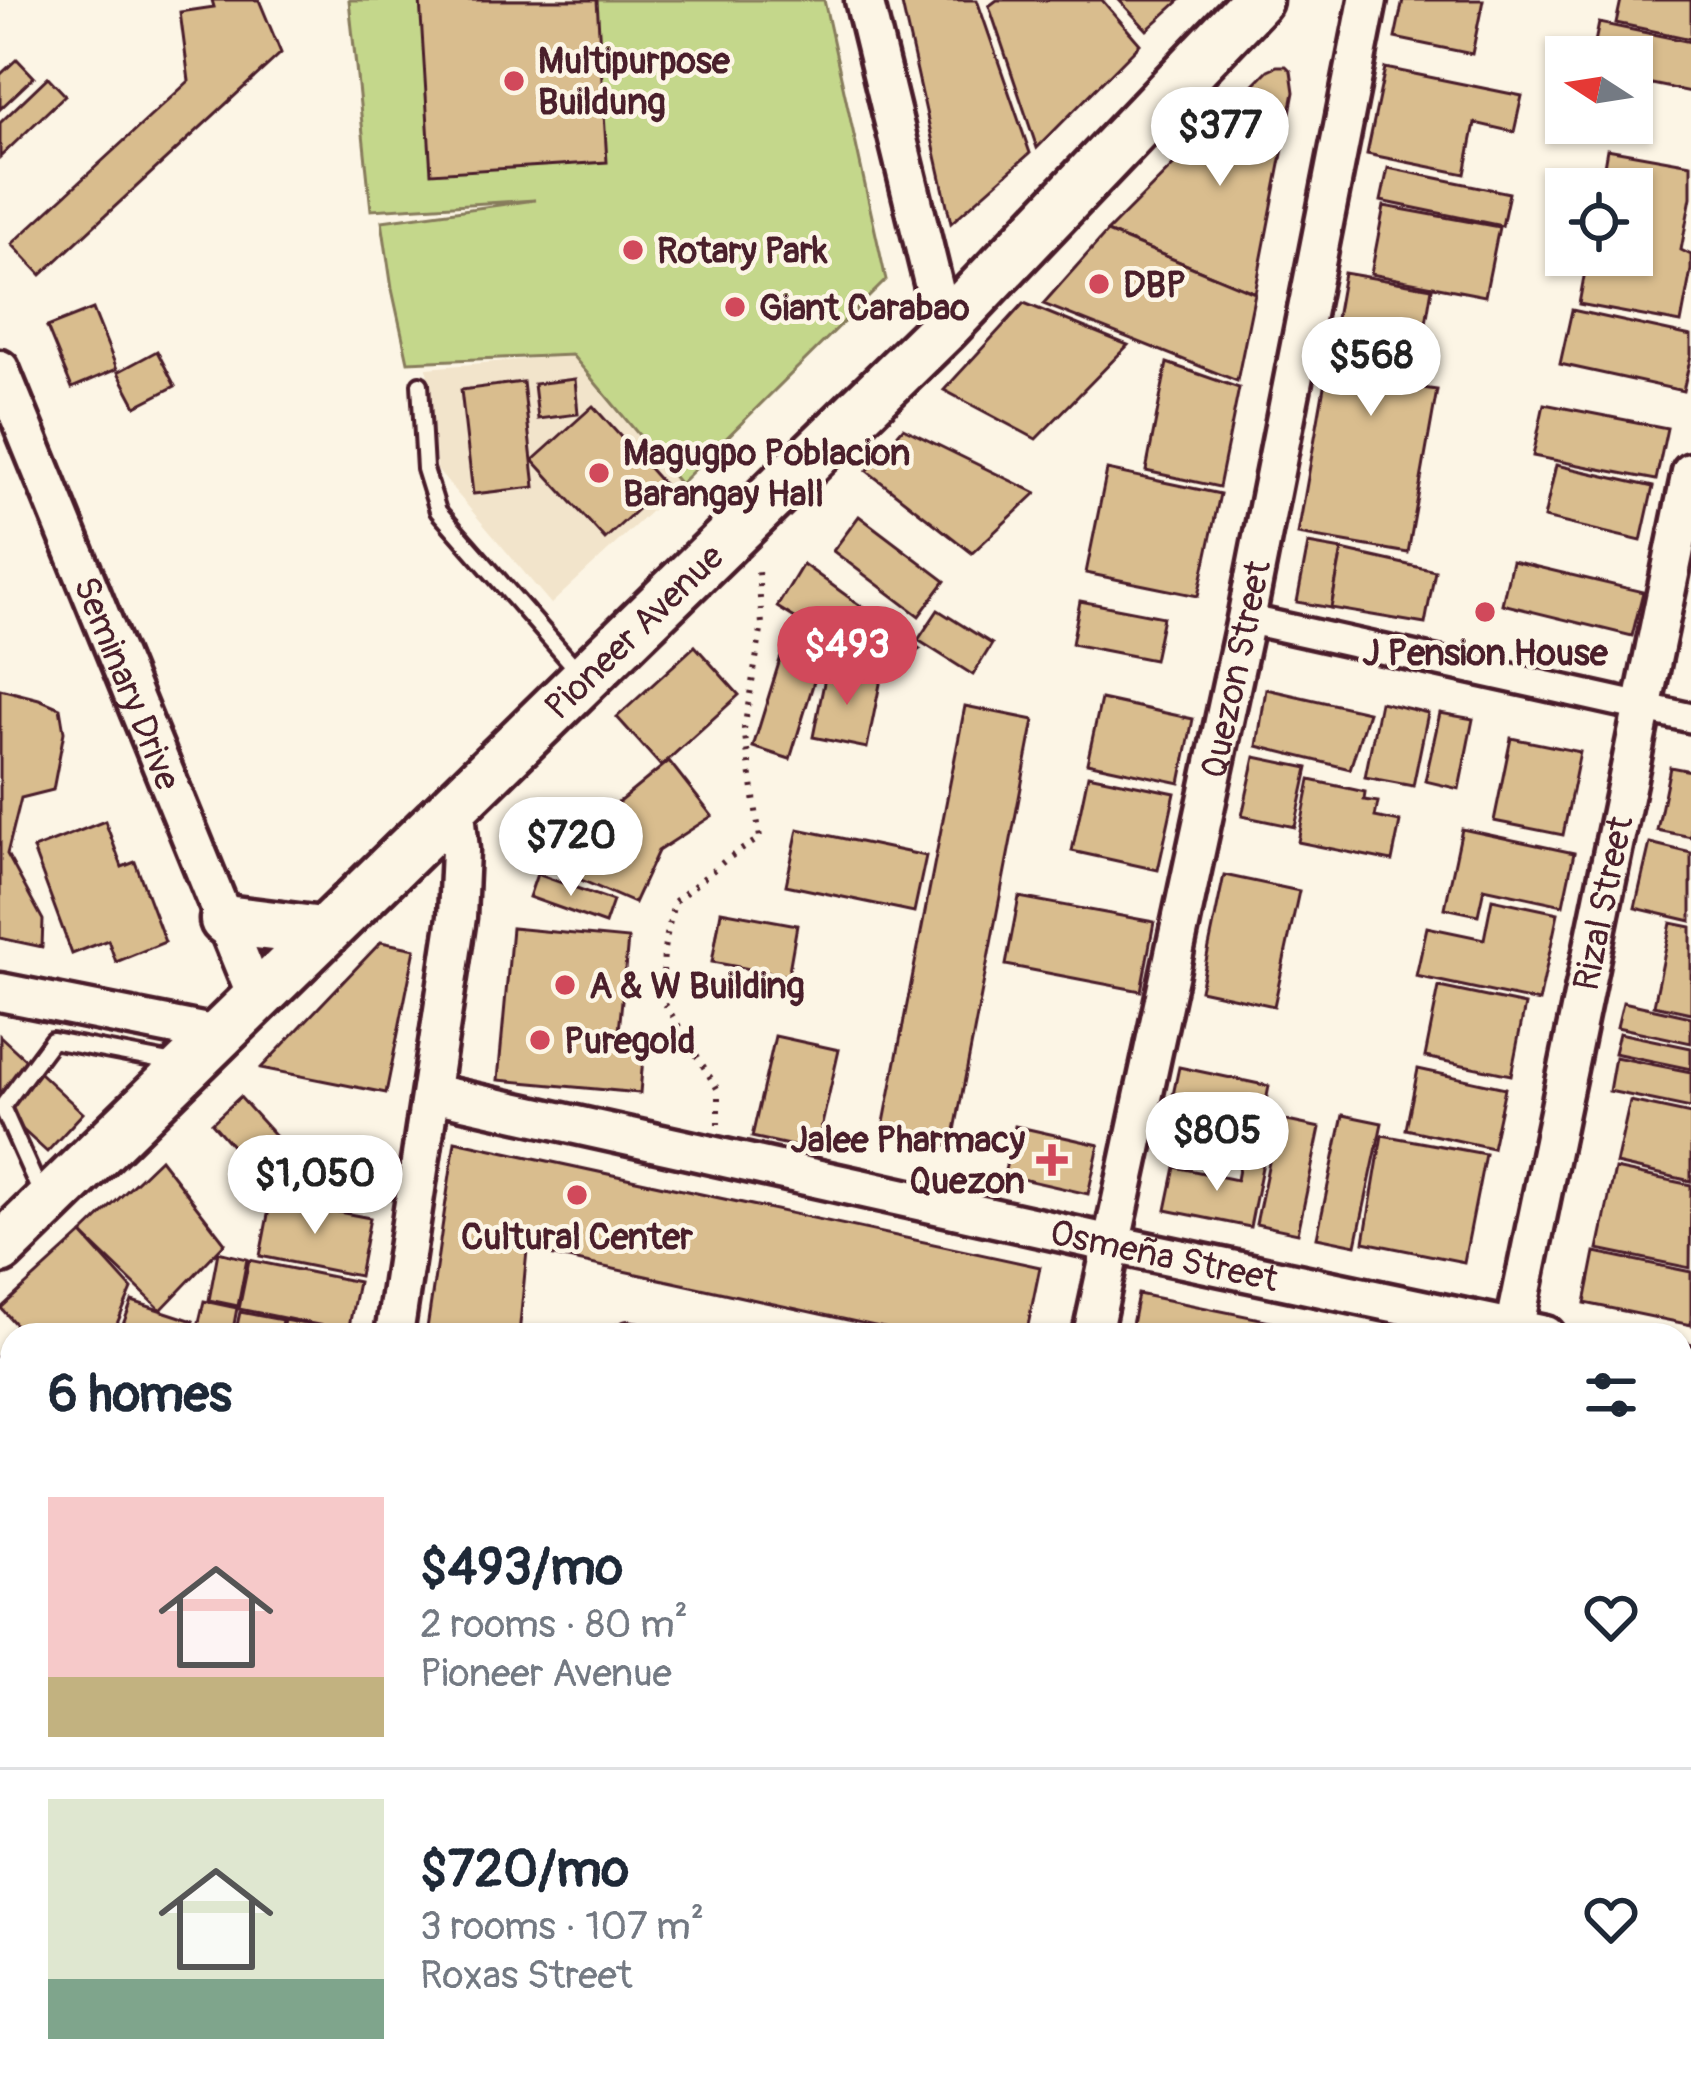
<!DOCTYPE html>
<html lang="en">
<head>
<meta charset="utf-8">
<style>
  body { margin:0; font-family:Pangolin,sans-serif; background:#f6f6f7; color:#1f2937; height:100vh; display:flex; flex-direction:column; font-size:45px; white-space:nowrap }
  * { box-sizing:border-box; margin:0 }
  p { font-size:39px; color:#747a83 }
  .icon { flex:none; width:66px; height:66px; fill:none; stroke:currentColor; stroke-width:2; stroke-linecap:round; stroke-linejoin:round }
  .map { position:relative; flex:1; overflow:hidden }
  .details { position:absolute; left:0px; top:1323px; width:1692px; height:771px; display:flex; flex-direction:column; background:#fff; border-radius:36px 36px 0 0; box-shadow:0 3px 9px #0004 }
  .details>* { flex:none }
  .needle { width:78px; rotate:282deg }
  .buttons { position:absolute; left:1545px; top:36px; display:grid; gap:24px }
  .buttons a { display:grid; place-items:center; width:108px; height:108px; border-radius:0px; background:#fff; box-shadow:0 3px 9px #0004; font-size:60px }
  .price { position:absolute; translate:-50% -102px; padding:0 27px; border-radius:42px; background:#fff; color:#222; font-size:39px; line-height:78px; filter:drop-shadow(0 3px 6px #0008) }
  .price::after { content:''; position:absolute; left:50%; top:72px; width:36px; height:27px; margin-left:-18px; background:inherit; clip-path:polygon(0 0,100% 0,50% 100%) }
  .price.selected { background:#d1495b; color:#fff }
  ul { padding:0; list-style:none }
  li { display:flex; align-items:center; gap:36px; height:300px; padding:0 48px }
  li+li { border-top:3px solid #e0e1e3 }
  li span { display:grid; place-items:center; flex:none; width:336px; height:240px; border-radius:0px; color:#555 }
  li>.icon { margin-inline-start:auto }
  span .icon { width:144px; height:144px; fill:#fffc; stroke-width:1 }
  li b { font-size:51px }
  h2 { display:flex; justify-content:space-between; align-items:center; height:144px; padding:0 48px; font-size:51px }
  .map>svg:first-child { display:block }
</style>
</head>
<body>
<div class="map">
<svg width="1691" height="2093" viewBox="0 0 1691 2093">
  <rect width="100%" height="100%" fill="#fcf5e5"/>
  <filter id="ink" filterUnits="userSpaceOnUse"><feTurbulence type="fractalNoise" baseFrequency=".00833" numOctaves="2"/><feDisplacementMap in="SourceGraphic" scale="24" xChannelSelector="R" yChannelSelector="G"/><feConvolveMatrix kernelMatrix="1 2 1 2 8 2 1 2 1" color-interpolation-filters="sRGB"/></filter>
  <g filter="url(#ink)">
    <!-- built -->
    <polygon fill="#f2e4cb" points="572,355 680,484 551,604 437,470 427,368"/>
    <!-- green -->
    <polygon fill="#c4d78b" stroke="#877b5b" stroke-width="3" points="349,0 824,0 886,280 680,484 572,355 408,362 392,289 382,221 535,200 371,210"/>
    <!-- building -->
    <g fill="#d9bd8e" stroke="#4a1f2b" stroke-width="3">
      <polygon points="212,0 259,0 281,53 41,275 12,244 189,81 180,12 214,7"/>
      <polygon points="420,0 597,0 607,162 431,173"/>
      <polygon points="901,0 977,0 1030,153 951,223"/>
      <polygon points="997,0 1102,0 1140,44 1037,148 989,6"/>
      <polygon points="1119,0 1180,0 1147,30"/>
      <polygon points="1403,0 1483,0 1472,54 1395,38"/>
      <polygon points="1621,0 1691,0 1691,39 1616,23"/>
      <polygon points="1599,23 1691,42 1691,92 1632,80 1632,57 1592,57"/>
      <polygon points="17,59 34,77 0,109 0,75"/>
      <polygon points="1277,66 1286,66 1291,71 1294,92 1255,293 1107,232 1268,70"/>
      <polygon points="1385,68 1522,96 1514,132 1475,123 1465,174 1367,154"/>
      <polygon points="48,77 65,95 0,157 0,123"/>
      <polygon points="1607,149 1691,164 1691,197 1681,250 1691,255 1691,270 1681,323 1579,304 1588,255 1632,255 1632,189 1600,189"/>
      <polygon points="1388,168 1509,193 1502,226 1381,201"/>
      <polygon points="1384,206 1499,227 1485,296 1371,274"/>
      <polygon points="1107,232 1255,293 1237,381 1043,304"/>
      <polygon points="1344,273 1432,288 1415,387 1437,390 1408,553 1298,534"/>
      <polygon points="1024,303 1128,345 1036,439 944,390"/>
      <polygon points="93,309 117,369 72,388 47,327"/>
      <polygon points="1572,310 1691,336 1691,355 1683,391 1560,364"/>
      <polygon points="157,351 175,386 136,406 118,372"/>
      <polygon points="1167,363 1239,388 1219,487 1146,471"/>
      <polygon points="575,379 578,414 538,419 534,384"/>
      <polygon points="523,382 535,487 473,494 461,390"/>
      <polygon points="1544,404 1667,428 1656,480 1533,456"/>
      <polygon points="593,406 664,485 605,539 533,460"/>
      <polygon points="903,428 1036,493 972,553 867,471"/>
      <polygon points="1556,465 1653,487 1641,541 1544,518"/>
      <polygon points="1107,470 1220,494 1198,596 1086,573"/>
      <polygon points="859,516 945,581 919,616 833,551"/>
      <polygon points="1308,544 1342,550 1331,608 1297,602"/>
      <polygon points="1342,550 1435,571 1425,624 1331,608"/>
      <polygon points="1512,561 1643,592 1632,636 1502,604"/>
      <polygon points="803,564 920,649 886,674 777,607"/>
      <polygon points="1080,601 1163,617 1154,660 1072,644"/>
      <polygon points="938,610 992,644 973,675 918,640"/>
      <polygon points="787,637 824,649 790,759 753,747"/>
      <polygon points="695,646 739,695 661,766 617,717"/>
      <polygon points="827,668 881,679 867,748 813,737"/>
      <polygon points="0,689 39,699 60,708 64,732 53,790 21,798 7,854 43,920 42,947 0,938"/>
      <polygon points="1266,689 1368,712 1350,769 1257,746"/>
      <polygon points="1101,699 1193,719 1180,783 1087,763"/>
      <polygon points="1380,702 1428,713 1413,786 1365,777"/>
      <polygon points="965,706 1034,720 952,1146 882,1133"/>
      <polygon points="1440,713 1473,719 1459,789 1425,781"/>
      <polygon points="1511,738 1580,752 1563,835 1494,821"/>
      <polygon points="1255,757 1308,768 1295,827 1242,816"/>
      <polygon points="669,761 712,816 658,851 634,903 570,875 603,815"/>
      <polygon points="1670,767 1691,771 1691,837 1657,830"/>
      <polygon points="1088,775 1175,793 1158,870 1072,851"/>
      <polygon points="1310,780 1365,792 1364,800 1378,802 1375,817 1400,822 1392,861 1298,842"/>
      <polygon points="105,821 122,867 135,862 165,942 116,962 108,940 72,954 33,849"/>
      <polygon points="798,829 926,856 914,912 786,885"/>
      <polygon points="1462,829 1574,853 1563,905 1484,888 1478,915 1445,908"/>
      <polygon points="1650,843 1691,853 1691,921 1635,908"/>
      <polygon points="537,874 613,901 605,924 529,897"/>
      <polygon points="1224,875 1299,891 1274,1006 1200,990"/>
      <polygon points="1019,897 1154,922 1141,991 1006,965"/>
      <polygon points="1492,899 1558,913 1539,1002 1416,976 1427,927 1484,939"/>
      <polygon points="721,911 797,925 788,976 712,962"/>
      <polygon points="1671,923 1691,927 1691,1013 1654,1005"/>
      <polygon points="512,928 628,939 619,1031 645,1034 640,1093 498,1080"/>
      <polygon points="381,942 415,949 386,1093 261,1068"/>
      <polygon points="1439,987 1525,1005 1511,1075 1425,1057"/>
      <polygon points="1623,1002 1691,1017 1691,1043 1617,1027"/>
      <polygon points="1619,1033 1691,1048 1691,1069 1614,1053"/>
      <polygon points="0,1036 83,1113 47,1152 0,1109"/>
      <polygon points="775,1036 839,1050 816,1151 752,1137"/>
      <polygon points="1615,1057 1691,1072 1691,1108 1609,1091"/>
      <polygon points="1179,1067 1269,1086 1258,1143 1167,1123"/>
      <polygon points="1418,1069 1505,1088 1492,1148 1406,1129"/>
      <polygon points="240,1097 278,1139 249,1165 212,1123"/>
      <polygon points="1630,1101 1691,1114 1691,1181 1616,1164"/>
      <polygon points="1343,1115 1382,1123 1356,1245 1317,1237"/>
      <polygon points="1278,1119 1320,1128 1298,1233 1256,1224"/>
      <polygon points="1015,1126 1099,1145 1088,1194 1004,1175"/>
      <polygon points="1382,1135 1485,1154 1464,1262 1364,1242"/>
      <polygon points="455,1141 1040,1267 1026,1335 916,1335 527,1250 519,1335 426,1335"/>
      <polygon points="1241,1158 1263,1162 1250,1227 1166,1210 1175,1167 1237,1180"/>
      <polygon points="160,1159 225,1243 161,1310 82,1234"/>
      <polygon points="1615,1169 1691,1185 1690,1268 1598,1249"/>
      <polygon points="271,1199 370,1218 359,1276 260,1256"/>
      <polygon points="82,1234 132,1289 112,1335 25,1335 1,1308"/>
      <polygon points="218,1252 247,1259 238,1306 209,1300"/>
      <polygon points="1595,1252 1691,1272 1691,1325 1585,1303"/>
      <polygon points="249,1260 358,1282 348,1331 239,1309"/>
      <polygon points="1138,1294 1310,1329 1309,1335 1130,1335"/>
      <polygon points="132,1301 193,1321 187,1335 119,1335"/>
      <polygon points="204,1301 237,1308 232,1335 196,1335"/>
      <polygon points="240,1312 282,1320 279,1335 235,1335"/>
      <polygon points="284,1320 351,1333 351,1335 281,1335"/>
      <polygon points="0,1421 12,1423 12,1493 0,1491"/>
      <polygon points="0,1494 12,1497 12,1605 0,1602"/>
      <polygon points="1680,1508 1691,1510 1691,1871 1680,1869"/>
      <polygon points="0,1700 12,1703 12,1740 0,1738"/>
      <polygon points="1680,1877 1691,1879 1691,1971 1680,1969"/>
      <polygon points="0,1974 12,1977 12,2012 8,2036 0,2034"/>
      <polygon points="12,2080 12,2082 80,2082 78,2093 10,2093"/>
      <polygon points="1680,2080 1690,2082 1687,2093 1674,2093 1634,2083 1680,2082"/>
      <polygon points="102,2082 237,2082 235,2093 100,2093"/>
      <polygon points="311,2082 382,2082 380,2093 353,2093 311,2085"/>
      <polygon points="388,2082 414,2082 411,2093 385,2093"/>
      <polygon points="424,2082 559,2082 555,2093 421,2093"/>
      <polygon points="778,2082 895,2082 893,2093 775,2093"/>
      <polygon points="1001,2082 1010,2082 1062,2093 999,2093"/>
      <polygon points="1227,2082 1300,2082 1298,2093 1280,2093"/>
      <polygon points="1400,2082 1528,2082 1526,2093 1398,2093"/>
      <polygon points="1552,2082 1581,2082 1578,2093 1550,2093"/>
    </g>
    <g fill="none" stroke-linecap="round" stroke-linejoin="round">
      <!-- service casing -->
      <g stroke="#4a1f2b" stroke-width="22">
        <g id="service">
          <polyline points="420,384 425,469 438,511 579,672"/>
          <polyline points="41,1194 2,1107 52,1040 173,1063"/>
          <polyline points="616,1335 628,1330 656,1335"/>
          <polyline points="0,1366 12,1372"/>
          <polyline points="1680,1471 1691,1473"/>
          <polyline points="0,1860 12,1839"/>
        </g>
      </g>
      <!-- minor casing -->
      <g stroke="#4a1f2b" stroke-width="36">
        <polyline id="minor" points="1246,619 1691,718"/>
      </g>
      <!-- tertiary casing -->
      <g stroke="#4a1f2b" stroke-width="45">
        <g id="tertiary">
          <polyline points="864,0 944,328"/>
          <path id="s1" d="M0,369L256,997"/>
          <polyline points="0,992 217,1035"/>
          <path id="s2" d="M432,1093L1112,1244L1546,1335"/>
          <polyline points="394,1335 457,917 460,850 455,803"/>
          <path id="s3" d="M1092,1335L1246,619L1368,0"/>
          <path id="s4" d="M1513,1335L1691,472"/>
          <polyline points="1680,1363 1691,1365"/>
          <polyline points="0,1642 12,1645"/>
          <polyline points="1680,1999 1691,2002"/>
          <polyline points="282,2093 283,2082"/>
          <polyline points="930,2093 932,2082"/>
          <polyline points="1356,2093 1359,2082"/>
        </g>
      </g>
      <!-- trunk casing -->
      <g stroke="#4a1f2b" stroke-width="57">
        <g id="trunk">
          <polyline points="225,920 322,932"/>
          <path id="s5" d="M0,1249L944,328L1257,0"/>
        </g>
      </g>
      <!-- path -->
      <g stroke="#4a1f2b" stroke-width="6" stroke-dasharray="3 9" stroke-linecap="butt">
        <polyline points="718,1124 718,1090 662,999 664,949 674,902 727,859 760,838 744,729 762,625 758,571"/>
        <polyline points="1680,1872 1691,1874"/>
        <polyline points="85,2093 87,2082"/>
        <polyline points="577,2093 578,2082"/>
        <polyline points="767,2093 769,2082"/>
      </g>
      <!-- service -->
      <use href="#service" stroke="#fcf5e5" stroke-width="14"/>
      <!-- minor -->
      <use href="#minor" stroke="#fcf5e5" stroke-width="27"/>
      <!-- tertiary -->
      <use href="#tertiary" stroke="#fcf5e5" stroke-width="36"/>
      <!-- trunk -->
      <use href="#trunk" stroke="#fcf5e5" stroke-width="48"/>
    </g>
  </g>
  <!-- markers -->
  <g fill="#d1495b" stroke="#fcf5e5" stroke-width="4.5">
    <circle cx="514" cy="81" r="12"/>
    <circle cx="633" cy="250" r="12"/>
    <circle cx="1099" cy="284" r="12"/>
    <circle cx="735" cy="307" r="12"/>
    <circle cx="599" cy="473" r="12"/>
    <circle cx="1485" cy="612" r="12"/>
    <circle cx="565" cy="985" r="12"/>
    <circle cx="540" cy="1040" r="12"/>
    <path d="M1046 1142h12v12h12v12h-12v12h-12v-12h-12v-12h12z"/>
    <circle cx="577" cy="1195" r="12"/>
  </g>
  <g text-anchor="middle" stroke-width="9" stroke-linejoin="round" paint-order="stroke">
    <!-- poi labels -->
    <g font-size="36" font-weight="bold" fill="#4a1f2b" stroke="#fcf5e5" text-anchor="start">
      <text x="538" y="73">Multipurpose<tspan x="538" dy="41">Buildung</tspan></text>
      <text x="657" y="263">Rotary Park</text>
      <text x="1123" y="297">DBP</text>
      <text x="759" y="320">Giant Carabao</text>
      <text x="623" y="465">Magugpo Poblacion<tspan x="623" dy="41">Barangay Hall</tspan></text>
      <text x="1485" y="665" text-anchor="middle">J Pension House</text>
      <text x="589" y="998">A &amp; W Building</text>
      <text x="564" y="1053">Puregold</text>
      <text x="1025" y="1152" text-anchor="end">Jalee Pharmacy<tspan x="1025" dy="41">Quezon</tspan></text>
      <text x="577" y="1249" text-anchor="middle">Cultural Center</text>
    </g>
    <!-- street labels -->
    <g font-size="36" fill="#4a1f2b" stroke="#fcf5e5">
      <text dy="13" stroke="none"><textPath href="#s5" startOffset="885">Pioneer Avenue</textPath></text>
      <text dy="13" stroke="none"><textPath href="#s3" startOffset="681">Quezon Street</textPath></text>
      <text dy="13" stroke="none"><textPath href="#s1" startOffset="339">Seminary Drive</textPath></text>
      <text dy="13" stroke="none"><textPath href="#s4" startOffset="441">Rizal Street</textPath></text>
      <text dy="13" stroke="none"><textPath href="#s2" startOffset="750">Osmeña Street</textPath></text>
    </g>
  </g>
</svg>
<div class="buttons">
<a><svg class="needle" viewBox="-14 -14 28 28"><path d="M0-13l5 13h-10z" fill="#e53935"/><path d="M0 13l5-13h-10z" fill="#747a83"/></svg></a>
<a><svg class="icon" aria-label="locate" viewBox="0 0 24 24"><circle cx="12" cy="12" r="6"/><path d="M12 2v4M12 18v4M2 12h4M18 12h4"/></svg></a>
</div>
<b class="price" style="left:1220px;top:189px">$377</b>
<b class="price" style="left:1371px;top:419px">$568</b>
<b class="price selected" style="left:847px;top:708px">$493</b>
<b class="price" style="left:571px;top:899px">$720</b>
<b class="price" style="left:1217px;top:1194px">$805</b>
<b class="price" style="left:315px;top:1237px">$1,050</b>
<section class="details">
<h2>6 homes<svg class="icon" aria-label="filters" viewBox="0 0 24 24"><path d="M4 7h16M4 17h16"/><circle cx="9" cy="7" r="2"/><circle cx="15" cy="17" r="2"/></svg></h2>
<ul>
<li><span style="background:linear-gradient(#f6c9c9 75%,#c2b280 0)"><svg class="icon" aria-label="home" viewBox="0 0 24 24"><path d="M3 11l9-7 9 7M6 9v11h12V9"/></svg></span><div><b>$493/mo</b><p>2 rooms · 80 m²</p><p>Pioneer Avenue</p></div><svg class="icon" aria-label="heart" viewBox="0 0 24 24"><path d="M12 20l-8-8c-3-5 5-10 8-4 3-6 11-1 8 4z"/></svg></li>
<li><span style="background:linear-gradient(#dfe7d0 75%,#7fa58c 0)"><svg class="icon" aria-label="home" viewBox="0 0 24 24"><path d="M3 11l9-7 9 7M6 9v11h12V9"/></svg></span><div><b>$720/mo</b><p>3 rooms · 107 m²</p><p>Roxas Street</p></div><svg class="icon" aria-label="heart" viewBox="0 0 24 24"><path d="M12 20l-8-8c-3-5 5-10 8-4 3-6 11-1 8 4z"/></svg></li>
</ul>
</section>
</div>
</body>
</html>
